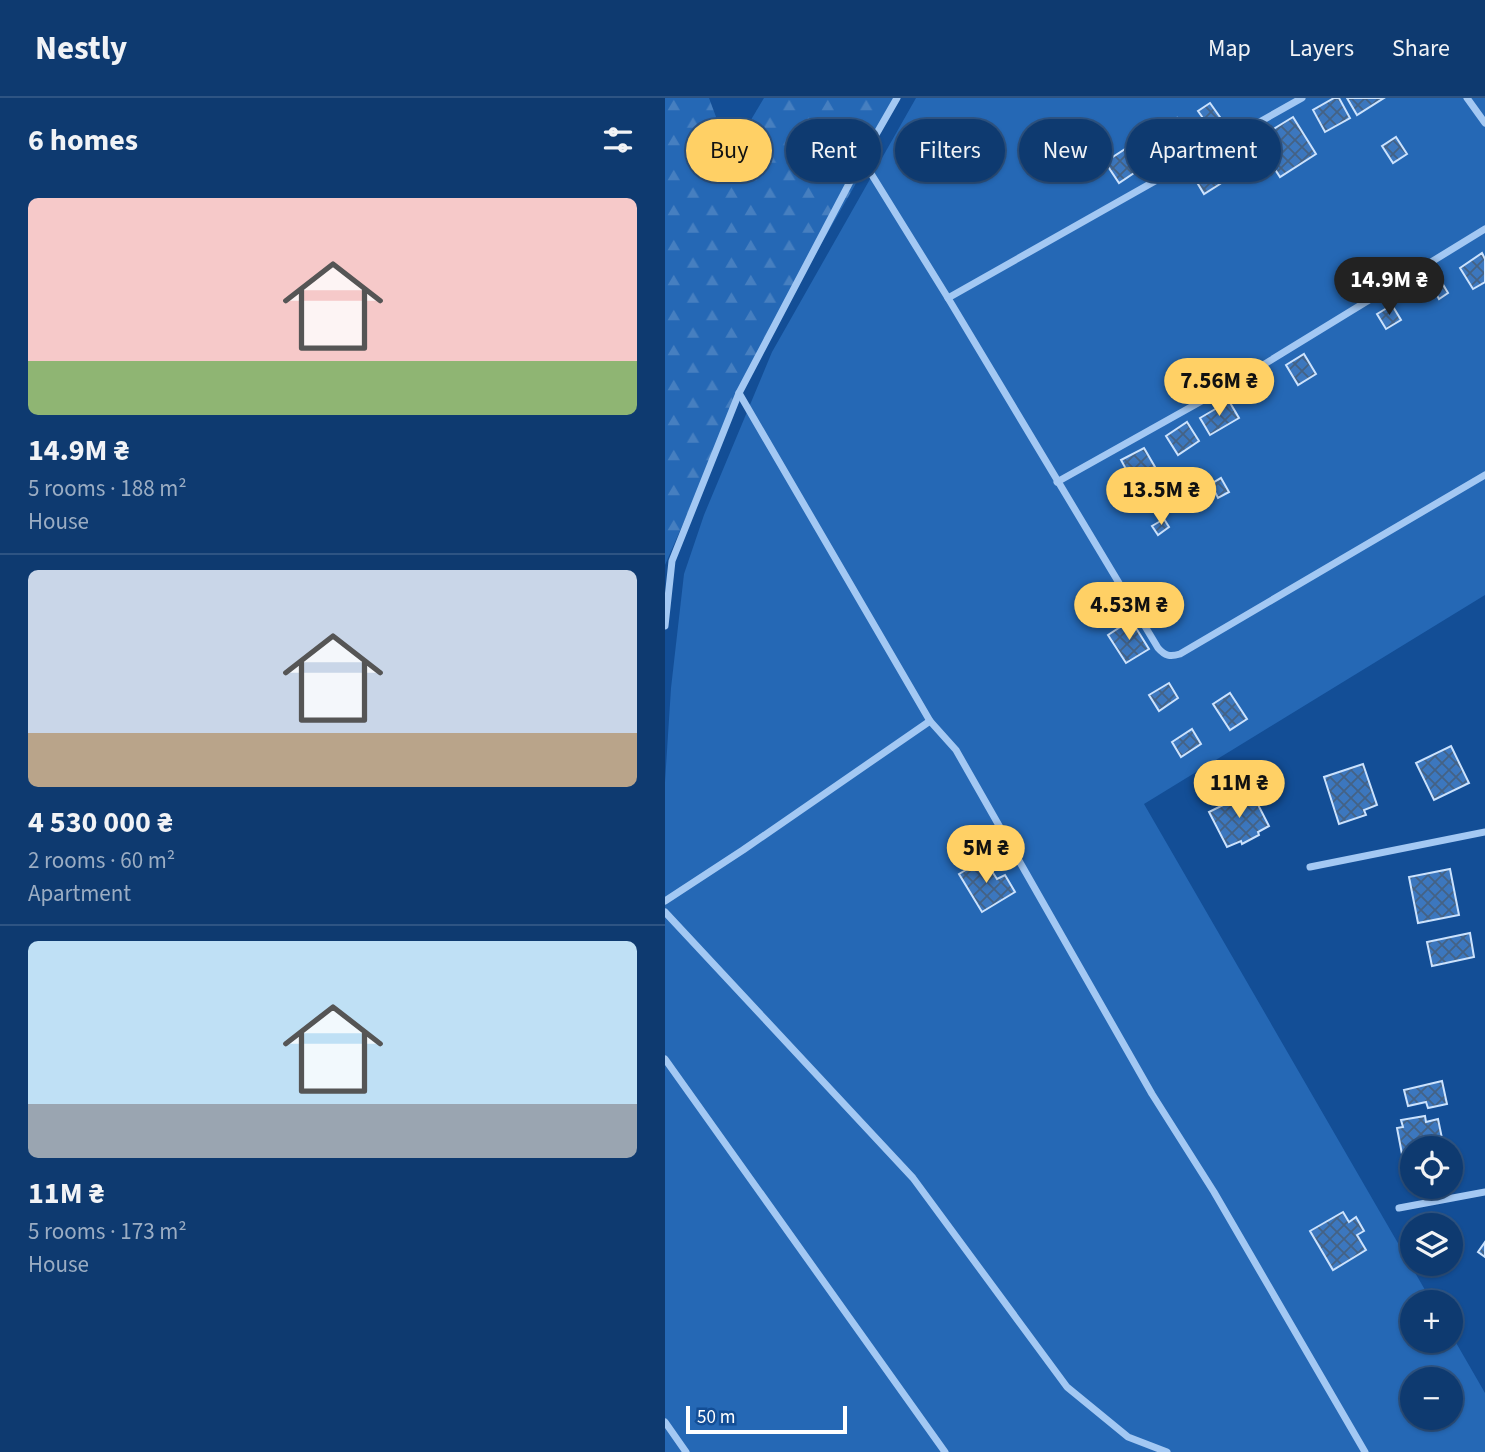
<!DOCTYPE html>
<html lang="en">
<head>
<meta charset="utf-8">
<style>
  body { margin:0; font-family:"Source Sans 3",sans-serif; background:#1c4578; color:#f1f3f6; height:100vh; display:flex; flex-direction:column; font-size:26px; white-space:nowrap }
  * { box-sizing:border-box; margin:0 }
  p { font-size:23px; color:#9badc3 }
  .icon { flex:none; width:38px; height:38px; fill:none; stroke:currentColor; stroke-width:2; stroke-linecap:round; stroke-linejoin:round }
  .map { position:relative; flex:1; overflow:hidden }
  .side { display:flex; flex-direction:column; background:#0e3a70; width:665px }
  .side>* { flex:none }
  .banner { position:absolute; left:21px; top:21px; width:665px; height:63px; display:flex; gap:14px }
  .controls { position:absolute; left:735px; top:1038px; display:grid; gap:14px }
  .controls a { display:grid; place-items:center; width:63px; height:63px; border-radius:50%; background:#0e3a70; box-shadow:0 2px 5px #0004,0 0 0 2px #2e5483; font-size:35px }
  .scale { position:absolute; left:21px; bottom:18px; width:161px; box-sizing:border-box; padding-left:7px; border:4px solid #fff; border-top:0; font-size:19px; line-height:24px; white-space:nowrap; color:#fff; -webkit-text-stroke:5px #134e96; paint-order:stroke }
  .price { position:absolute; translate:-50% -60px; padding:0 16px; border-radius:24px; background:#ffd065; color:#111; font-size:23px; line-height:46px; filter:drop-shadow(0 2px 4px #0008) }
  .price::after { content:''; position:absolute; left:50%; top:42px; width:21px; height:16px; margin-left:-10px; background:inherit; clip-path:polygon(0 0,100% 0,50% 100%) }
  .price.selected { background:#222; color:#fff }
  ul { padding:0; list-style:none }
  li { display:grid; align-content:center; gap:14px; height:371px; padding:0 28px }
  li+li { border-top:2px solid #2e5483 }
  li span { display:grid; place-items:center; height:217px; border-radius:10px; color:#555 }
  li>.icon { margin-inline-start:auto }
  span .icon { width:126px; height:126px; fill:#fffc; stroke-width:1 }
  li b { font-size:30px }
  h2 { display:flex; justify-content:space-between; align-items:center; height:84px; padding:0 28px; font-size:30px }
  .pill { padding:0 24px; border-radius:32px; background:#0e3a70; box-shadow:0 2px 5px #0004,0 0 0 2px #2e5483; font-size:24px; line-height:63px }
  .pill.selected { background:#ffd065; color:#111 }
  header { display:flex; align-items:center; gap:42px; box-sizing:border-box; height:98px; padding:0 35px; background:#0e3a70; border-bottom:2px solid #2e5483 }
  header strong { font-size:33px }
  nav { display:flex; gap:38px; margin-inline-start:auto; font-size:24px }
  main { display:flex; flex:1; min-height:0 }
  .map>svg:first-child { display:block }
</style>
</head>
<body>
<header>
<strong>Nestly</strong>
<nav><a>Map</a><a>Layers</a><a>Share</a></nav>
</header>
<main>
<section class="side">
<h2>6 homes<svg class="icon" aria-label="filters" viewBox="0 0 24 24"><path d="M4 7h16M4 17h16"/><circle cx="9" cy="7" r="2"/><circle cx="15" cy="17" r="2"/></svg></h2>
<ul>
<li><span style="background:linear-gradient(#f6c9c9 75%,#8fb573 0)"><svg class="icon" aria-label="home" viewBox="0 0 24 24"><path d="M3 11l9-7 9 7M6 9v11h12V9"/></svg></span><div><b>14.9M ₴</b><p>5 rooms · 188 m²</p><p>House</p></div></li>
<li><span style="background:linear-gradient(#c9d6e8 75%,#b9a48a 0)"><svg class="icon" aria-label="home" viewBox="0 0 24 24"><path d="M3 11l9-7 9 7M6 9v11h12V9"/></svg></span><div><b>4 530 000 ₴</b><p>2 rooms · 60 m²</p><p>Apartment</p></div></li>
<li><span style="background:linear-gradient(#bfe0f5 75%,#9aa5b1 0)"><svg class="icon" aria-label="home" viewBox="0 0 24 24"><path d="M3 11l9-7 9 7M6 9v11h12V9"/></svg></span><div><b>11M ₴</b><p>5 rooms · 173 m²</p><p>House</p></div></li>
</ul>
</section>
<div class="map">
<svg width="820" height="1354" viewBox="0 0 820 1354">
  <defs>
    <pattern id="forest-firs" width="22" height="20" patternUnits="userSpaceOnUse" patternTransform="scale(1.75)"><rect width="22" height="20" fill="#2568b5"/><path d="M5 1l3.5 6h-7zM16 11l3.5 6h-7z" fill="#467fc0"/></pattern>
    <pattern id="building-cross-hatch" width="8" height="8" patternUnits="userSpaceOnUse" patternTransform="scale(1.75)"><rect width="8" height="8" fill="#3c77be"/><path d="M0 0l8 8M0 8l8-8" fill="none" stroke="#446285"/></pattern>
  </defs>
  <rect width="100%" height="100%" fill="#134e96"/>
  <!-- green -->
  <path fill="#2568b5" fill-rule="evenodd" d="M251,0H820V497L479,706L767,1204H747V1242H786V1236L820,1295V1354H0V684L6,590L19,476L39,417L107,254ZM747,1281H786V1320H747Z"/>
  <!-- forest -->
  <polygon fill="url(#forest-firs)" points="0,0 44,0 57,35 74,42 99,0 232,0 190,87 89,263 0,467"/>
  <!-- building -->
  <g fill="url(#building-cross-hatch)" stroke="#cbe2fd" stroke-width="2">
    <polygon points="669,0 674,0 685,20 660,34 648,12"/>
    <polygon points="682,0 719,0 692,17"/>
    <polygon points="545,5 557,22 545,30 533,13"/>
    <polygon points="628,19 651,56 615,79 600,56 606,52 597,38"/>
    <polygon points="512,20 525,41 502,56 489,35"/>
    <polygon points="731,39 742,56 728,65 717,48"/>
    <polygon points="588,44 594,55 587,58 582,48"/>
    <polygon points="468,46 481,67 454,85 440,64"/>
    <polygon points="542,66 555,86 539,96 527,76"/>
    <polygon points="817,155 820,161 820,184 808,191 795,170"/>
    <polygon points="773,178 783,195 774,201 764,183"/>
    <polygon points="727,207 736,222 721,231 712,216"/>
    <polygon points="639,256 651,276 633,287 621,267"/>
    <polygon points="564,303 574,320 545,337 535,320"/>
    <polygon points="522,324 534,343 513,357 501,338"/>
    <polygon points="479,350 490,369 467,382 456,362"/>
    <polygon points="556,380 564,394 553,400 546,386"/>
    <polygon points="499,421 504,429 493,437 487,428"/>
    <polygon points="449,493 458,509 440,519 431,503"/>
    <polygon points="466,522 484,551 461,565 443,537"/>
    <polygon points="504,585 513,600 494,613 484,597"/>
    <polygon points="565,595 582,621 565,632 548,606"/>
    <polygon points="527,631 536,646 516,659 507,644"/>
    <polygon points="786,648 804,685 769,702 751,665"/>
    <polygon points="698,666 712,707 699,712 701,717 674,726 659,679"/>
    <polygon points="586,693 604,728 593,734 594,737 577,746 576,743 562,749 544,714"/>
    <polygon points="319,761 332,781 340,777 350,794 317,814 294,776"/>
    <polygon points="785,771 794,817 753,825 744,779"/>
    <polygon points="805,835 809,859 767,868 762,844"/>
    <polygon points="777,983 782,1006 763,1010 761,1004 743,1008 739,992"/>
    <polygon points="760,1018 761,1024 773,1021 779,1050 747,1050 747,1070 740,1072 732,1030 738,1029 736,1022"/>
    <polygon points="678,1114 684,1124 691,1119 699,1133 692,1137 701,1152 668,1172 645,1133"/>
    <polygon points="820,1144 820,1159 813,1154"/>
  </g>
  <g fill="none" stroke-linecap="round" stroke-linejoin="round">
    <!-- minor -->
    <g stroke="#a3c8f3" stroke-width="7">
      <polyline points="802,0 820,25"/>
      <path d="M197,61L283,200L493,550C500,558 505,559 515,556L820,377"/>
      <polyline points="283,200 637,0"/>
      <polyline points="74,295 265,623 291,652 487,996 549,1094 700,1354"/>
      <polyline points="392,384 567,286 820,131"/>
      <polyline points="0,528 7,463 74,295 197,61 232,0"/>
      <polyline points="645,769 820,734"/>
      <polyline points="0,803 78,752 265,623"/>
      <polyline points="0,814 248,1080 402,1289 463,1339 502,1354"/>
      <polyline points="0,961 280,1354"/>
      <polyline points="734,1110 820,1094"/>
      <polyline points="0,1324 21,1354"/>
    </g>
  </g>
</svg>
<div class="controls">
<a><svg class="icon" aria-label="locate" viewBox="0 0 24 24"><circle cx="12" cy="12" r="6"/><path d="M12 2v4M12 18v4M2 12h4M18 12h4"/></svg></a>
<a><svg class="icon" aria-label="layers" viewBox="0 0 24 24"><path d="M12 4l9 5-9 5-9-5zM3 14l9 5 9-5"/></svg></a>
<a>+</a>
<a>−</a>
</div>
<div class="scale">50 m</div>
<b class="price selected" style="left:724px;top:219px">14.9M ₴</b>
<b class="price" style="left:554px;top:320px">7.56M ₴</b>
<b class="price" style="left:496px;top:429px">13.5M ₴</b>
<b class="price" style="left:464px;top:544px">4.53M ₴</b>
<b class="price" style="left:574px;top:722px">11M ₴</b>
<b class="price" style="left:321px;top:787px">5M ₴</b>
<div class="banner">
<a class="pill selected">Buy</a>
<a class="pill">Rent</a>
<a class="pill">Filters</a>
<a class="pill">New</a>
<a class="pill">Apartment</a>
</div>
</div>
</main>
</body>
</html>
